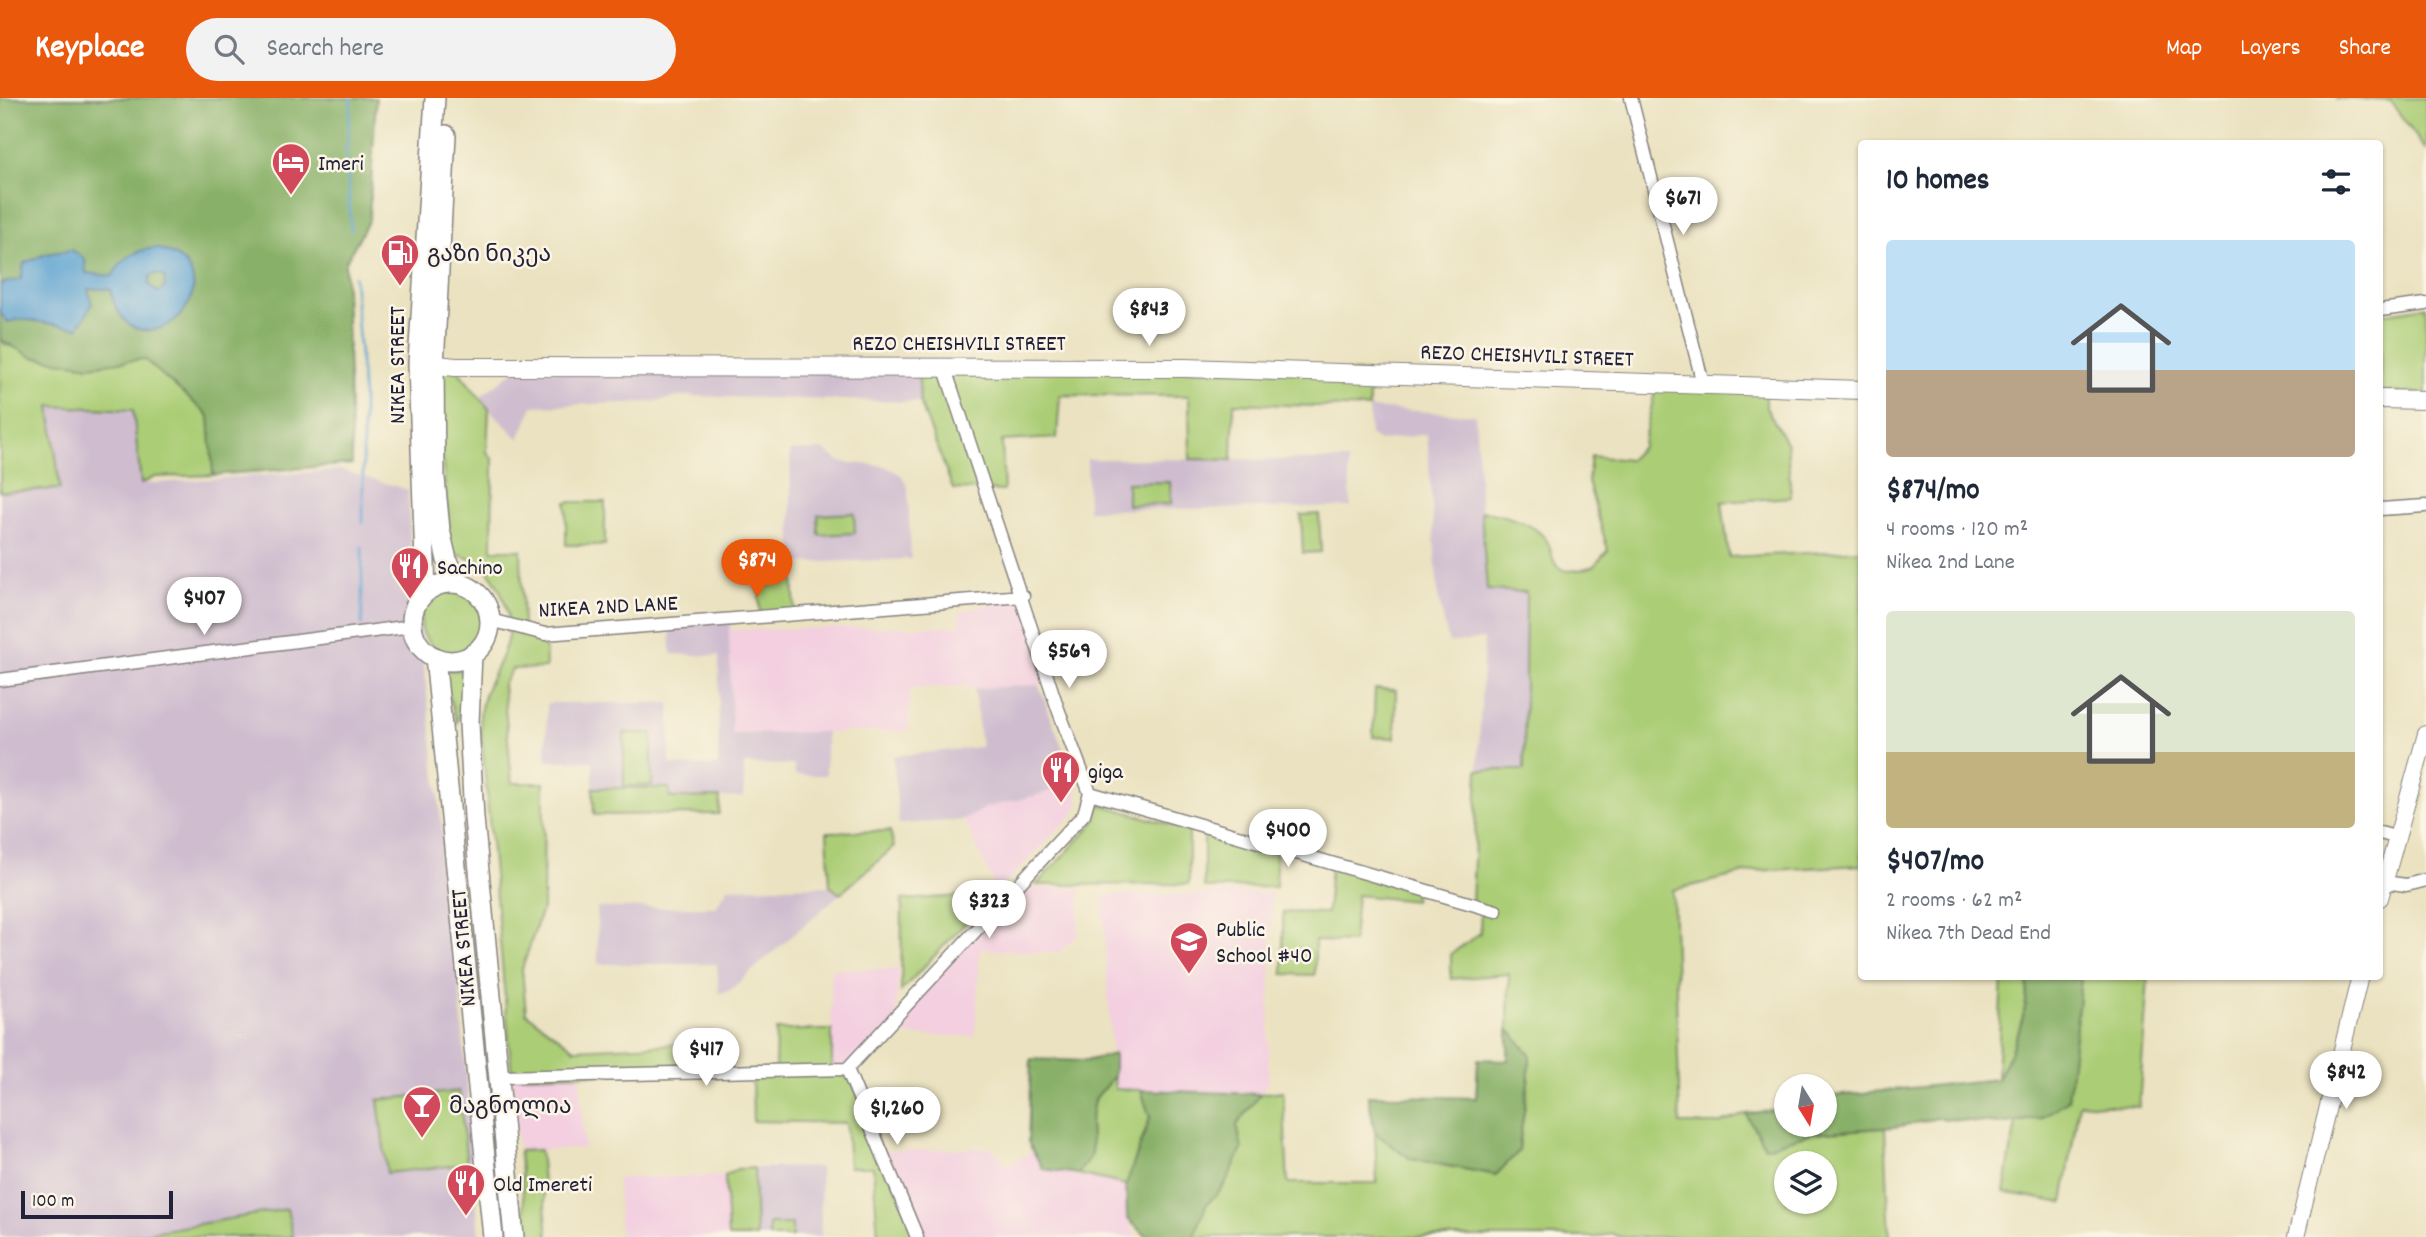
<!DOCTYPE html>
<html lang="en">
<head>
<meta charset="utf-8">
<style>
  body { margin:0; font-family:Dekko,"Noto Sans Georgian",sans-serif; background:#f2f2f3; color:#1f2937; height:100vh; display:flex; flex-direction:column; font-size:26px; white-space:nowrap }
  * { box-sizing:border-box; margin:0 }
  p { font-size:23px; color:#747a83 }
  .icon { flex:none; width:38px; height:38px; fill:none; stroke:currentColor; stroke-width:2; stroke-linecap:round; stroke-linejoin:round }
  .map { position:relative; flex:1; overflow:hidden }
  .sheet { position:absolute; left:1858px; top:42px; width:525px; height:840px; display:flex; flex-direction:column; background:#fff; border-radius:7px; box-shadow:0 2px 5px #0004 }
  .sheet>* { flex:none }
  .needle { width:46px; rotate:169deg }
  .controls { position:absolute; left:1774px; top:976px; display:grid; gap:14px }
  .controls a { display:grid; place-items:center; width:63px; height:63px; border-radius:50%; background:#fff; box-shadow:0 2px 5px #0004; font-size:35px }
  .scale { position:absolute; left:21px; bottom:18px; width:152px; box-sizing:border-box; padding-left:7px; border:4px solid #22223b; border-top:0; font-size:19px; line-height:24px; white-space:nowrap; color:#22223b; -webkit-text-stroke:5px #fcf5e5; paint-order:stroke }
  .price { position:absolute; translate:-50% -60px; padding:0 16px; border-radius:24px; background:#fff; color:#222; font-size:23px; line-height:46px; filter:drop-shadow(0 2px 4px #0008) }
  .price::after { content:''; position:absolute; left:50%; top:42px; width:21px; height:16px; margin-left:-10px; background:inherit; clip-path:polygon(0 0,100% 0,50% 100%) }
  .price.current { background:#ea580c; color:#fff }
  ul { padding:0; list-style:none }
  li { display:grid; align-content:center; gap:14px; height:371px; padding:0 28px }
  li span { display:grid; place-items:center; height:217px; border-radius:7px; color:#555 }
  li>.icon { margin-inline-start:auto }
  span .icon { width:126px; height:126px; fill:#fffc; stroke-width:1 }
  li b { font-size:30px }
  h2 { display:flex; justify-content:space-between; align-items:center; height:84px; padding:0 28px; font-size:30px }
  header { display:flex; align-items:center; gap:42px; box-sizing:border-box; height:98px; padding:0 35px; background:#ea580c; color:#fff }
  header strong { font-size:33px }
  nav { display:flex; gap:38px; margin-inline-start:auto; font-size:24px }
  .search { width:490px; height:63px; background:#f2f2f3; display:flex; align-items:center; gap:18px; box-sizing:border-box; padding:0 24px; border-radius:38px; color:#747a83; font-size:26px }
  .map>svg:first-child { display:block }
</style>
</head>
<body>
<header>
<strong>Keyplace</strong>
<div class="search"><svg class="icon" aria-label="search" viewBox="0 0 24 24"><circle cx="10" cy="10" r="6"/><path d="M15 15l6 6"/></svg>Search here</div>
<nav><a>Map</a><a>Layers</a><a>Share</a></nav>
</header>
<div class="map">
<svg width="2426" height="1139" viewBox="0 0 2426 1139">
  <rect width="100%" height="100%" fill="#fcf5e5"/>
  <filter id="ink" filterUnits="userSpaceOnUse"><feTurbulence type="fractalNoise" baseFrequency=".0143" numOctaves="2"/><feDisplacementMap in="SourceGraphic" scale="14" xChannelSelector="R" yChannelSelector="G"/><feConvolveMatrix kernelMatrix="1 2 1 2 8 2 1 2 1" color-interpolation-filters="sRGB"/></filter>
  <filter id="wash" filterUnits="userSpaceOnUse"><feTurbulence type="fractalNoise" baseFrequency=".00686" numOctaves="4" result="noise"/><feDisplacementMap in="SourceGraphic" scale="28" xChannelSelector="R" yChannelSelector="G"/><feGaussianBlur stdDeviation="1.57" result="paint"/><feColorMatrix in="noise" values="0 0 0 0 0 0 0 0 0 0 0 0 0 0 0 0 0 1.4 0 .05"/><feComposite in="paint" operator="in"/></filter>
  <g filter="url(#wash)">
    <rect width="100%" height="100%" fill="#eae2c0"/>
    <!-- built -->
    <g fill="#f3cfe0">
      <polygon points="1023,498 1050,586 974,591 965,588 910,590 908,633 731,636 729,532 960,528 960,514"/>
      <polygon points="1076,687 1078,704 1074,715 997,793 964,722 985,710"/>
      <polygon points="1080,790 1078,837 1058,855 980,851 975,938 879,937 847,971 832,972 831,871 899,871 896,917 1014,791"/>
      <polygon points="1272,795 1268,985 1260,996 1114,991 1102,797"/>
      <polygon points="580,975 584,1050 519,1053 512,978"/>
      <polygon points="991,1050 1008,1067 1033,1053 1044,1071 1126,1087 1127,1120 1137,1139 917,1139 881,1053"/>
      <polygon points="725,1078 728,1139 620,1139 617,1080"/>
    </g>
    <!-- industrial -->
    <g fill="#cfbdcf">
      <polygon points="918,269 920,304 684,298 651,304 533,308 519,341 489,311 481,298 514,273"/>
      <polygon points="49,308 134,312 141,386 341,372 408,392 410,444 458,875 479,1139 293,1139 287,1111 123,1139 0,1139 0,394 60,391"/>
      <polygon points="1369,310 1475,317 1486,491 1527,494 1524,672 1478,672 1484,541 1449,545 1438,498 1427,336 1379,343 1370,337"/>
      <polygon points="824,352 840,364 885,368 901,377 908,390 911,461 792,465 790,353"/>
      <polygon points="1087,361 1348,362 1351,409 1088,412"/>
      <polygon points="732,520 729,532 732,636 826,634 826,677 795,677 794,667 744,666 744,699 670,700 669,690 593,690 593,663 546,663 547,605 670,605 670,667 718,668 719,558 671,556 670,525"/>
      <polygon points="1039,587 1076,687 985,710 964,722 899,726 893,658 981,649 974,591"/>
      <polygon points="830,788 840,796 729,893 719,895 717,866 598,866 597,810 716,809 728,790"/>
      <polygon points="820,1069 821,1139 756,1139 754,1070"/>
    </g>
    <!-- green -->
    <g fill="#abcd76" stroke="#667858" stroke-width="2" fill-rule="evenodd">
      <polygon points="2335,0 2426,0 2426,52 2390,3"/>
      <polygon points="2426,209 2426,296 2380,294 2380,216"/>
      <polygon points="0,241 6,247 89,268 144,260 209,318 214,377 155,379 141,386 133,312 50,308 60,391 0,394"/>
      <path d="M434,268L455,269L489,311L487,354L493,361L492,452H521L523,530L545,536L546,570L512,571L503,587L512,685H544L543,808L522,871L526,915L575,951L719,944L720,973L512,978L480,620C481,589 500,571 507,543C513,518 501,483 481,467C473,460 461,458 451,455Z"/>
      <polygon points="918,269 1368,274 1369,310 1234,305 1232,362 1190,361 1189,298 1060,297 1057,340 1002,343 1004,393 953,391 920,304"/>
      <path d="M1657,285L1766,287V309L1787,346L1791,399L1722,404L1729,459L1862,452V767L1754,773L1673,792L1680,1026H1718L1746,1016L1765,1048L1812,1035L1885,1030L1890,1139H1620L1611,1135L1599,1139H1194L1206,1107L1224,1088L1236,1028L1260,996L1283,993L1288,1085H1377L1375,1035L1411,1061L1495,1077L1519,1053C1521,1020 1530,990 1530,956L1508,931L1509,876L1451,881V856L1480,835L1481,809L1472,806L1478,672H1524L1526,494L1487,492L1481,413C1502,417 1539,424 1549,447C1552,455 1552,466 1561,471C1570,476 1586,470 1594,468L1608,452L1588,384L1591,358L1629,362L1642,349ZM1787,1066H1825V1104H1787Z"/>
      <polygon points="1170,384 1171,406 1127,407 1127,385"/>
      <rect x="566" y="404" width="39" height="43"/>
      <polygon points="854,415 855,435 819,437 818,417"/>
      <polygon points="1319,416 1321,454 1303,455 1301,417"/>
      <polygon points="793,478 795,515 760,517 758,480"/>
      <circle cx="451" cy="524" r="30"/>
      <polygon points="468,572 457,626 442,573"/>
      <polygon points="1375,591 1396,592 1395,640 1373,639"/>
      <polygon points="624,635 652,635 652,687 624,688"/>
      <polygon points="593,690 669,690 670,700 720,699 719,716 594,717"/>
      <polygon points="1099,706 1189,732 1189,786 1036,787 1095,724"/>
      <polygon points="890,733 894,749 840,796 830,788 827,734"/>
      <polygon points="1204,734 1276,755 1276,789 1204,790"/>
      <polygon points="1331,766 1415,790 1414,803 1357,797 1353,844 1315,843 1315,877 1283,876 1283,814 1327,815"/>
      <polygon points="993,796 901,893 902,802"/>
      <path d="M2002,879H2028C2028,918 2015,946 1997,981Z"/>
      <polygon points="2081,879 2148,879 2139,1009 2079,1005 2063,1105 2004,1094 2016,1024 2041,1020 2068,1002"/>
      <polygon points="776,932 832,932 832,971 847,971 917,1139 878,1139 873,1069 849,1069 846,1025 753,1023 752,973 775,972"/>
      <polygon points="1114,978 1115,991 1141,992 1150,1020 1126,1087 1078,1076 1092,1056 1090,1025 1094,1002"/>
      <polygon points="459,993 467,1066 387,1075 378,1002"/>
      <polygon points="540,1052 548,1139 527,1139 519,1053"/>
      <polygon points="754,1070 756,1139 728,1139 725,1078 737,1071"/>
      <polygon points="287,1111 293,1139 123,1139"/>
      <rect x="769" y="1126" width="23" height="13"/>
    </g>
    <!-- forest -->
    <g fill="#88b067" stroke="#556951" stroke-width="2">
      <polygon points="0,0 376,0 369,122 345,165 352,366 213,377 209,318 144,261 89,268 32,259 0,241"/>
      <path d="M2028,879L2081,880L2068,1002L2041,1020L2000,1026L1938,1020L1896,1029L1812,1035L1765,1049L1746,1016L1787,1010V1027H1825V999L1997,981C2015,947 2028,918 2028,879Z"/>
      <path d="M1508,931L1530,956C1530,990 1521,1020 1519,1053L1496,1077L1411,1061L1375,1035L1368,997L1476,1000L1478,961L1508,962Z"/>
      <polygon points="1114,956 1114,978 1094,1002 1090,1025 1092,1056 1078,1076 1043,1071 1028,1044 1031,961 1085,963"/>
      <polygon points="1141,992 1260,996 1237,1027 1242,1051 1224,1088 1206,1107 1194,1139 1147,1139 1127,1120 1126,1087 1150,1020"/>
    </g>
    <!-- water -->
    <path fill="#5ca2d1" stroke="#3f6286" stroke-width="2" fill-rule="evenodd" d="M156,150C253,176 134,294 110,191H88L92,207L78,230L21,221L7,224L0,214V186L21,181L24,165L46,156L72,152L85,161L86,175L112,178C123,160 134,152 156,150ZM155,176L164,178L165,189L158,194L149,187L150,179Z"/>
    <g fill="none" stroke-linecap="round" stroke-linejoin="round">
      <!-- stream -->
      <g stroke="#5ca2d1" stroke-width="2.5">
        <polyline points="351,0 346,55 351,133"/>
        <polyline points="354,178 363,299 363,425"/>
        <polyline points="362,527 362,449"/>
      </g>
    </g>
  </g>
  <g filter="url(#ink)">
    <g fill="none" stroke-linecap="round" stroke-linejoin="round">
      <!-- minor casing -->
      <g stroke="#86827e" stroke-width="15">
        <g id="minor">
          <polyline points="1631,0 1703,286"/>
          <polyline points="2380,212 2426,206"/>
          <polyline points="2380,411 2426,408"/>
          <polyline points="490,522 545,536 1023,498"/>
          <polyline points="0,582 412,528"/>
          <polyline points="1090,695 1496,813"/>
          <polyline points="2380,735 2395,739"/>
          <polyline points="2384,784 2406,787 2426,782"/>
          <polyline points="847,971 917,1139"/>
          <polyline points="499,979 847,971 1084,716 1090,695 1058,611 944,268"/>
        </g>
      </g>
      <!-- tertiary casing -->
      <g stroke="#86827e" stroke-width="18">
        <g id="tertiary">
          <polyline points="2380,800 2426,636"/>
          <polyline points="2296,1139 2360,878"/>
        </g>
      </g>
      <!-- secondary casing -->
      <g stroke="#86827e" stroke-width="20">
        <g id="secondary">
          <polyline points="421,265 455,269 1185,270 1862,292"/>
          <polyline points="2380,301 2426,302"/>
        </g>
      </g>
      <!-- primary casing -->
      <g stroke="#86827e" stroke-width="22">
        <g id="primary">
          <polyline points="446,37 434,268 435,380 440,432 447,462 461,486"/>
          <circle cx="451" cy="524" r="39"/>
          <polyline points="426,493 418,265 435,0"/>
          <polyline points="472,556 469,625 474,720 514,1139"/>
          <polyline points="435,559 493,1139"/>
        </g>
      </g>
      <!-- minor -->
      <use href="#minor" stroke="#fff" stroke-width="12"/>
      <!-- tertiary -->
      <use href="#tertiary" stroke="#fff" stroke-width="16"/>
      <!-- secondary -->
      <use href="#secondary" stroke="#fff" stroke-width="18"/>
      <!-- primary -->
      <use href="#primary" stroke="#fff" stroke-width="19"/>
    </g>
  </g>
  <!-- icons -->
  <defs>
    <g id="hotel-pin" transform="scale(2.0125)"><path d="M0 17L-7.5 6A9.5 9.5 0 1 1 7.5 6Z" fill="#d1495b" stroke="#fcf5e5"/><path d="M-6-4.5h1.5V1H6V5H4.5V3h-9V5H-6ZM-4 0a1.8 1.8 0 1 1 3.6 0ZM.5 0V-2.5h3Q6-2.5 6 0Z" fill="#fff"/></g>
    <g id="fuel-pin" transform="scale(2.0125)"><path d="M0 17L-7.5 6A9.5 9.5 0 1 1 7.5 6Z" fill="#d1495b" stroke="#fcf5e5"/><path d="M-5.5-6h7V0h2V4h1.3V-2.5L3-4.5l.8-.8L6-3V5H2.5V1h-1V6h-7ZM-4.2-4.7v3.2H.2V-4.7Z" fill="#fff"/></g>
    <g id="restaurant-pin" transform="scale(2.0125)"><path d="M0 17L-7.5 6A9.5 9.5 0 1 1 7.5 6Z" fill="#d1495b" stroke="#fcf5e5"/><path d="M-5-6h1v4h1v-4h1v4h1v-4h1v5L-1.5 .5V6h-2V.5L-5-1ZM5-6V6H3V1.5H1.5Q1.5-4 5-6Z" fill="#fff"/></g>
    <g id="school-pin" transform="scale(2.0125)"><path d="M0 17L-7.5 6A9.5 9.5 0 1 1 7.5 6Z" fill="#d1495b" stroke="#fcf5e5"/><path d="M0-5L7-2L0 1L-7-2ZM-4 1L0 2.5L4 1V4Q0 6-4 4Z" fill="#fff"/></g>
    <g id="bar-pin" transform="scale(2.0125)"><path d="M0 17L-7.5 6A9.5 9.5 0 1 1 7.5 6Z" fill="#d1495b" stroke="#fcf5e5"/><path d="M-6-5H6L.8 .8V4.5H3.5V6h-7V4.5H-.8V.8Z" fill="#fff"/></g>
  </defs>
  <g fill-rule="evenodd">
    <use href="#hotel-pin" x="291" y="64"/>
    <use href="#fuel-pin" x="400" y="155"/>
    <use href="#restaurant-pin" x="410" y="468"/>
    <use href="#restaurant-pin" x="1061" y="672"/>
    <use href="#school-pin" x="1189" y="843"/>
    <use href="#bar-pin" x="422" y="1007"/>
    <use href="#restaurant-pin" x="466" y="1085"/>
  </g>
  <g text-anchor="middle" stroke-width="5" stroke-linejoin="round" paint-order="stroke">
    <!-- poi labels -->
    <g font-size="23" fill="#22223b" stroke="#fcf5e5" text-anchor="start">
      <text x="318" y="72">Imeri</text>
      <text x="427" y="163">გაზი ნიკეა</text>
      <text x="437" y="476">Sachino</text>
      <text x="1088" y="680">giga</text>
      <text x="1216" y="838">Public<tspan x="1216" dy="26">School #40</tspan></text>
      <text x="449" y="1015">მაგნოლია</text>
      <text x="493" y="1093">Old Imereti</text>
    </g>
    <!-- street labels -->
    <g font-size="23" fill="#22223b" stroke="#fcf5e5">
      <text x="959" y="252">REZO CHEISHVILI STREET</text>
      <text transform="translate(1527 256) rotate(2)" y="8">REZO CHEISHVILI STREET</text>
      <text transform="translate(396 267) rotate(-90)" y="8">NIKEA STREET</text>
      <text transform="translate(608 507) rotate(-3)" y="8">NIKEA 2ND LANE</text>
      <text transform="translate(462 850) rotate(-95)" y="8">NIKEA STREET</text>
    </g>
  </g>
</svg>
<div class="controls">
<a><svg class="needle" viewBox="-14 -14 28 28"><path d="M0-13l5 13h-10z" fill="#e53935"/><path d="M0 13l5-13h-10z" fill="#747a83"/></svg></a>
<a><svg class="icon" aria-label="layers" viewBox="0 0 24 24"><path d="M12 4l9 5-9 5-9-5zM3 14l9 5 9-5"/></svg></a>
</div>
<div class="scale">100 m</div>
<b class="price" style="left:1683px;top:139px">$671</b>
<b class="price" style="left:1149px;top:250px">$843</b>
<b class="price current" style="left:757px;top:501px">$874</b>
<b class="price" style="left:204px;top:539px">$407</b>
<b class="price" style="left:1069px;top:592px">$569</b>
<b class="price" style="left:1288px;top:771px">$400</b>
<b class="price" style="left:989px;top:842px">$323</b>
<b class="price" style="left:706px;top:990px">$417</b>
<b class="price" style="left:2346px;top:1013px">$842</b>
<b class="price" style="left:897px;top:1049px">$1,260</b>
<section class="sheet">
<h2>10 homes<svg class="icon" aria-label="filters" viewBox="0 0 24 24"><path d="M4 7h16M4 17h16"/><circle cx="9" cy="7" r="2"/><circle cx="15" cy="17" r="2"/></svg></h2>
<ul>
<li><span style="background:linear-gradient(#bfe0f5 60%,#b9a48a 0)"><svg class="icon" aria-label="home" viewBox="0 0 24 24"><path d="M3 11l9-7 9 7M6 9v11h12V9"/></svg></span><div><b>$874/mo</b><p>4 rooms · 120 m²</p><p>Nikea 2nd Lane</p></div></li>
<li><span style="background:linear-gradient(#dfe7d0 65%,#c2b280 0)"><svg class="icon" aria-label="home" viewBox="0 0 24 24"><path d="M3 11l9-7 9 7M6 9v11h12V9"/></svg></span><div><b>$407/mo</b><p>2 rooms · 62 m²</p><p>Nikea 7th Dead End</p></div></li>
</ul>
</section>
</div>
</body>
</html>
